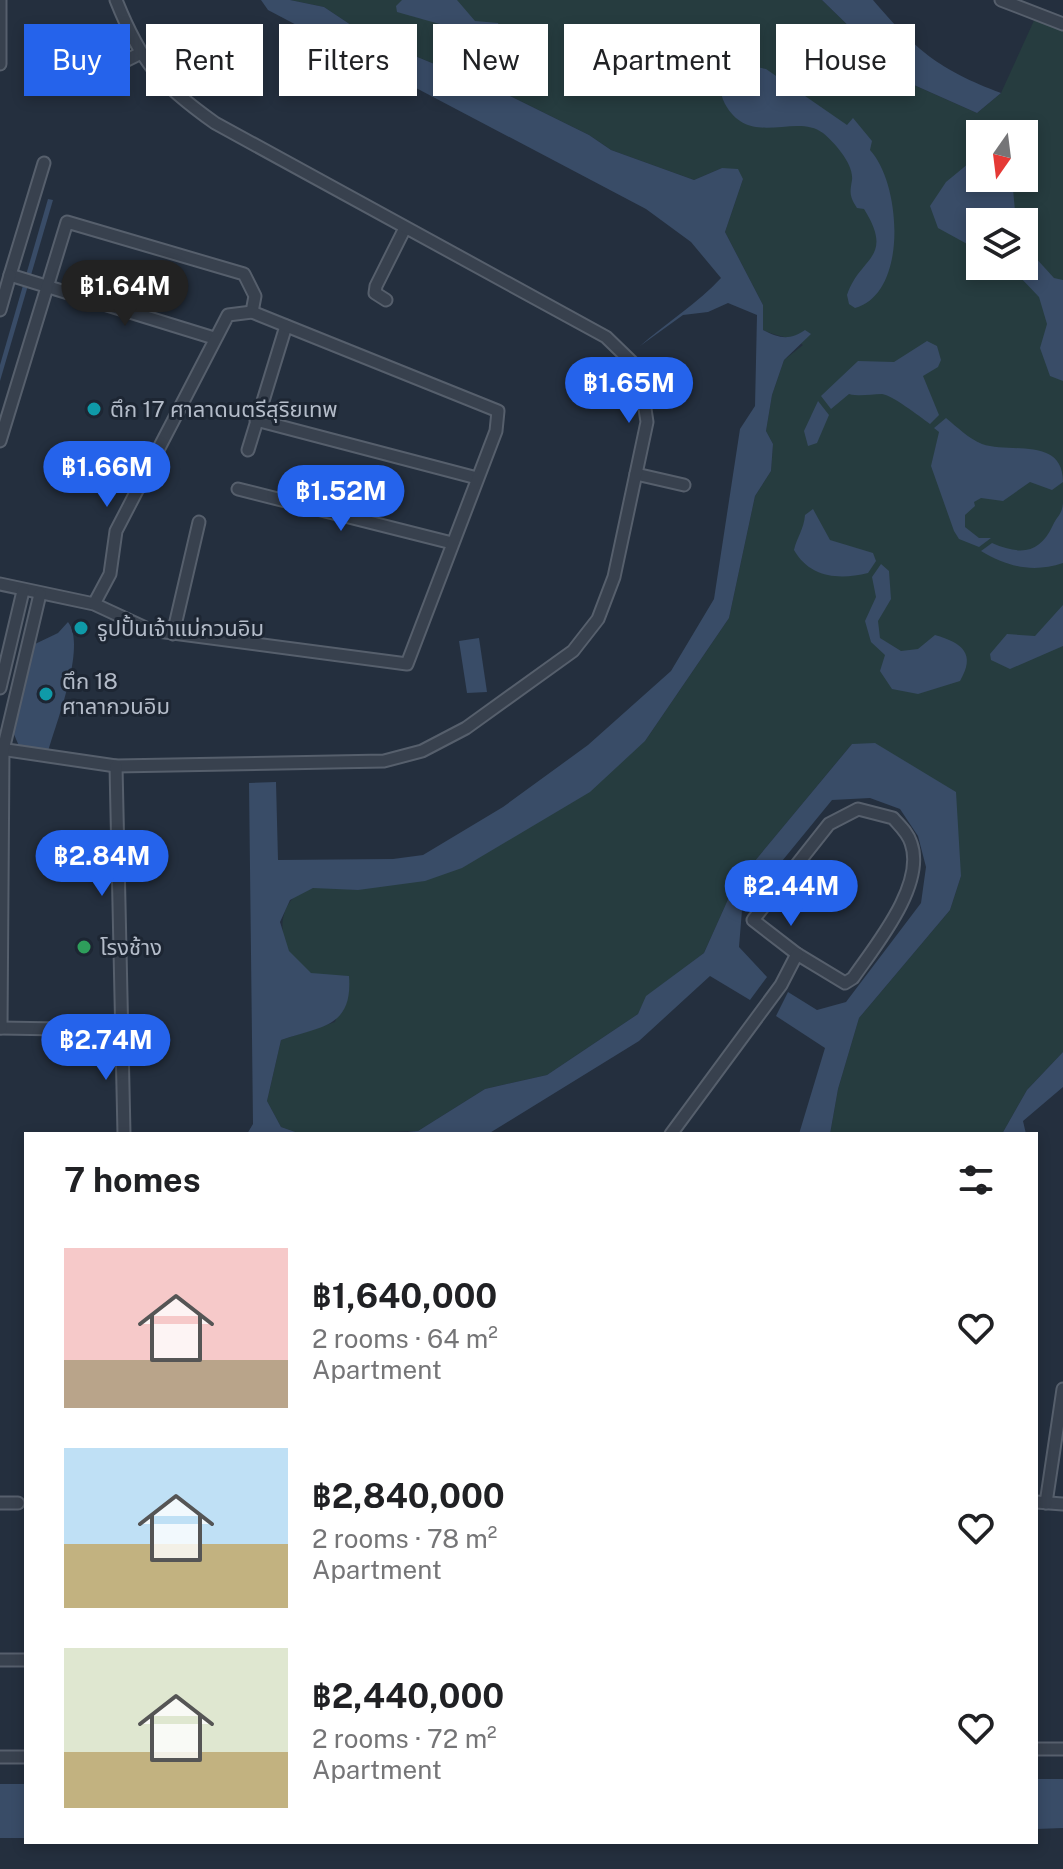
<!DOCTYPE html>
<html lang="en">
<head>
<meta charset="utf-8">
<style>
  body { margin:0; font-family:"Public Sans","Noto Sans Thai",sans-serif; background:#f2f2f2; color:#202124; height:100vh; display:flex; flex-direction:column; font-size:30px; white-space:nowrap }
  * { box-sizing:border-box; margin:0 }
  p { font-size:26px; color:#757577 }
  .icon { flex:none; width:44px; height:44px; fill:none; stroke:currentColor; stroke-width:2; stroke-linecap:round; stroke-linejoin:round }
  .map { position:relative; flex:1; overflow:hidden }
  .sheet { position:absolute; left:24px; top:1132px; width:1014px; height:712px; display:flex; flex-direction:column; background:#fff; border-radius:0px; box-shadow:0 4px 12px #0003 }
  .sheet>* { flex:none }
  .hud { position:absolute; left:24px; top:24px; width:1016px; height:72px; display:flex; gap:16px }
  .needle { width:52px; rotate:194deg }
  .fabs { position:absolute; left:966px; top:120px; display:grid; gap:16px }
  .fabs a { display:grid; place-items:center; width:72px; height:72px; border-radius:0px; background:#fff; box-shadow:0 4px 12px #0003; font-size:40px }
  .price { position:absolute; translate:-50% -68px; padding:0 18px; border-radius:28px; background:#2563eb; color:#fff; font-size:26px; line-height:52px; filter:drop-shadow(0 2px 4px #0008) }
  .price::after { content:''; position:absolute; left:50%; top:48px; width:24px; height:18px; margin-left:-12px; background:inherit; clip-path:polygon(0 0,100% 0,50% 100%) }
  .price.selected { background:#222; color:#fff }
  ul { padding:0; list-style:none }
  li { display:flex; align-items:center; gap:24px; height:200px; padding:0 40px }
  li span { display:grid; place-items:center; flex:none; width:224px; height:160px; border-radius:0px; color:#555 }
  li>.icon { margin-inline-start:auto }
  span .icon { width:96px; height:96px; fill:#fffc; stroke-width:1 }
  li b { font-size:34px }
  h2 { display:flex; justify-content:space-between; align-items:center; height:96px; padding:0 40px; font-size:34px }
  .pill { padding:0 28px; border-radius:0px; background:#fff; box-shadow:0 4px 12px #0003; font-size:28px; line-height:72px }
  .pill.selected { background:#2563eb; color:#fff }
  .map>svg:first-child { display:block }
</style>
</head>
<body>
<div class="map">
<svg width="1063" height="1869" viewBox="0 0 1063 1869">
  <rect width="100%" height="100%" fill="#242f3e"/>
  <!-- green -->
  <path fill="#263c3f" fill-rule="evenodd" d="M290,0H822L905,81L977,113L1001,93L1037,14L1063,23V1052L1027,1090L1002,1134H830L838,1089L859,1018L950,910L961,876L852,744L734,886L704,953L647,996L638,1014L547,1075L485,1089L418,1131L301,1134L281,1127L267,1101L281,1040L335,1022L349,976C338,975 321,977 311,973C275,957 270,895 314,888C328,886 345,889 358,890L645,741L729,618L755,496L771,471L773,444L766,431L772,395L784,360L803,345C790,336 777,337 763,330V305L725,232L743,179L722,168L694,180L611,150L589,135L502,92L369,37L324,7ZM980,134H1024V178H980ZM980,222H1024V266H980Z"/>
  <!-- water -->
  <g fill="#394c67">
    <path d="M261,0H290L324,7L369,37L502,92L589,135L611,150L694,180L722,168L738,169L743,179L725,232L763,305V330C779,338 789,341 805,330L811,334L784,360L772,395L766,431L773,444L771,471L755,496L729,618L645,741L590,792L462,868L425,881L358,890L313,888L290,900L280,922L289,951L311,973L349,976C353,1028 321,1026 281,1040L267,1101L281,1127L301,1134H247L253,1124L249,783L276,782L278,860L393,859L423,855L503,807L588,745L671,671L714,599L740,429L755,406L757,315L728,303L708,312L683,315L640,346C666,323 698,303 721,278L691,242L646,209L268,10Z"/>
    <polygon points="402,0 457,0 475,21 498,23 501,30 487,35 475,34 397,12 396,6"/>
    <path d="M822,0H873C917,51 938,69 1001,93L977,113L905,81Z"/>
    <path d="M741,64L766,69L847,125L853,118L872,141L870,150C901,183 909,293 855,308L849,304L847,295C860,256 895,259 864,209L857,208C849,196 850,192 852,180C854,164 834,142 823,133C795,112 750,149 725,104C720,95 719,83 722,74Z"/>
    <polygon points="980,154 980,178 1012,178 1016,222 980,222 980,258 969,245 938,228 930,206 946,182"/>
    <polygon points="48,199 53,200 0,381 0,365"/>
    <polygon points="1024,245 1054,278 1063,280 1063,381 1050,376 1040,348 1047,324 1039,297 1019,276 988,266 1024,266"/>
    <path d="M927,341L937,346L941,360L938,367L923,376L939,415L930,424C919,416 892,395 882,394C870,394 861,397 849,394L831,409L821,396L858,361L894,362Z"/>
    <polygon points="818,401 829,415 817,443 808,446 804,431"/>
    <path d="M946,418C957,427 969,439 982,444C1010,454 1063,436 1063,482L1052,490L1030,482L1003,501L981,498L974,502L975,506L965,515V527L979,538H991L979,547L959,539L954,531L931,466L939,432L934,428Z"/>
    <path d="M1063,503V563C1033,573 1008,567 981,551L992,543C1022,556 1040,553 1053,525C1057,516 1062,515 1063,503Z"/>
    <path d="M813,509L830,540L873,553L876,561L868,573C839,580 810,578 794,550C797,537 804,529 805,515Z"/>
    <path d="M881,564L889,571L891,599L878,621L880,638L901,651L918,649L935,635C963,643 976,654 960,681L918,694L892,689L880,671L885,655L871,642L865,621L876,597L872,577Z"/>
    <polygon points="1063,605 1063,646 1010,669 991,660 990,654 1007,634 1035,636"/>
    <path d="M68,622C87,646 56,723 48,752L19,746L13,732L35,644L58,633Z"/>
    <polygon points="479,638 487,692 467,693 459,641"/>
    <polygon points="875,743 956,792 961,876 950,910 859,1018 838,1089 830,1134 799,1134 825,1048 776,1016 788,992 817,1010 846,1002 921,903 926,867 918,836 900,809 870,798 832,800 742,910 739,947 767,977 750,1000 710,976 639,1041 488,1134 387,1134 418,1131 485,1089 547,1075 638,1014 646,996 704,953 734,886 852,744"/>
    <polygon points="1063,1052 1063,1087 1023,1121 1026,1134 1002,1134 1027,1090"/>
    <polygon points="1036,1779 1063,1779 1063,1828 1036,1829"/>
    <rect x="0" y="1784" width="26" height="54"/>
  </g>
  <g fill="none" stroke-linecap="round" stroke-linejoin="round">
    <!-- minor casing -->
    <g stroke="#565f6c" stroke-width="15">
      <g id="minor">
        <polyline points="1001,0 1063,24"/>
        <polyline points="0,64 0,0"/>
        <polyline points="83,82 139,54"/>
        <polyline points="44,163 10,275 214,338"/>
        <polyline points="386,300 375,293 376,286 405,228"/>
        <polyline points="0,310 10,275"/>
        <polyline points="256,420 477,478"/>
        <polyline points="0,441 67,222 244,274 255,296 252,312"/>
        <polyline points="248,450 286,326"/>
        <polyline points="636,474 684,485"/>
        <polyline points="238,489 452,543"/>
        <polyline points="0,584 94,604 150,630 407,664 496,431 498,411 252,312 228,315 116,531 110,574 94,604"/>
        <polyline points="173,634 199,522"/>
        <polyline points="0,688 23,591"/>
        <path d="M0,749L116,766L384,761L422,751L466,728L573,651L598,619L614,577L647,422L639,369L606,337L215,123C160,84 141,63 116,0"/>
        <polyline points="116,766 124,1134"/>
        <path d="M858,809L893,818C900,826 908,833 911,843C926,885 875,946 853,978L845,983L797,954L753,920L829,824Z"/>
        <polyline points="0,1028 123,1030"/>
        <polyline points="1,1028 3,750 40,594"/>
        <polyline points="671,1134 781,985 797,954"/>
        <polyline points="1036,1502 1063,1504"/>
        <polyline points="0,1503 18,1503"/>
        <polyline points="1046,1503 1063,1389"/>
        <polyline points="0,1660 26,1660"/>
        <polyline points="1036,1749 1063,1749"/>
        <polyline points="0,1757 26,1757"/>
      </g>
    </g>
    <!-- minor -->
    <use href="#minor" stroke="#38414e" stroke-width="11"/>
  </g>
  <!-- markers -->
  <g fill="#0f9aa8" stroke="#1d2633" stroke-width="3">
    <circle cx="94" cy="409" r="8"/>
    <circle cx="81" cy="628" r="8"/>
    <circle cx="46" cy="694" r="8"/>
  </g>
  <circle fill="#2e9e5b" stroke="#1d2633" stroke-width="3" cx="84" cy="947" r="8"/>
  <g text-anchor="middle" stroke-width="6" stroke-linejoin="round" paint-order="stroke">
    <!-- poi labels -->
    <g font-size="22" fill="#b4bcc9" stroke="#1d2633" text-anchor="start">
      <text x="110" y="417">ตึก 17 ศาลาดนตรีสุริยเทพ</text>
      <text x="97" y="636">รูปปั้นเจ้าแม่กวนอิม</text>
      <text x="62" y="689">ตึก 18<tspan x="62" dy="25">ศาลากวนอิม</tspan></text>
      <text x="100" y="955">โรงช้าง</text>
    </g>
  </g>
</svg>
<div class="fabs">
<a><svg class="needle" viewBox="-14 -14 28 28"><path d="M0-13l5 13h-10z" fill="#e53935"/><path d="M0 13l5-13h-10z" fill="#757577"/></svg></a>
<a><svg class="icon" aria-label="layers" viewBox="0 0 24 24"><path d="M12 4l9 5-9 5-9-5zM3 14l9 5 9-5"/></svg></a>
</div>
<b class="price selected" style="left:125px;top:328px">฿1.64M</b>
<b class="price" style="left:629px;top:425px">฿1.65M</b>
<b class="price" style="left:107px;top:509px">฿1.66M</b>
<b class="price" style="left:341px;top:533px">฿1.52M</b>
<b class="price" style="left:102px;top:898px">฿2.84M</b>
<b class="price" style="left:791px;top:928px">฿2.44M</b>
<b class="price" style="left:106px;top:1082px">฿2.74M</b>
<div class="hud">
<a class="pill selected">Buy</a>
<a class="pill">Rent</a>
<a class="pill">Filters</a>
<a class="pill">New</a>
<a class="pill">Apartment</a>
<a class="pill">House</a>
</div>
<section class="sheet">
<h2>7 homes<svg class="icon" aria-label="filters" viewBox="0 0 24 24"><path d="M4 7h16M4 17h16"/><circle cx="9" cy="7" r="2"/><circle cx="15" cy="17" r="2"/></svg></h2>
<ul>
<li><span style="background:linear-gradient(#f6c9c9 70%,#b9a48a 0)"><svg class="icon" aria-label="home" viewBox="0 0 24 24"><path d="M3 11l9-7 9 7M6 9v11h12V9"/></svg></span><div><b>฿1,640,000</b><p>2 rooms · 64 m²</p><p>Apartment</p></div><svg class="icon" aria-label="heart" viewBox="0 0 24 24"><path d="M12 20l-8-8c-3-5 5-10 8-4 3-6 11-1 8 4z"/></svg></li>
<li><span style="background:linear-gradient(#bfe0f5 60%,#c2b280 0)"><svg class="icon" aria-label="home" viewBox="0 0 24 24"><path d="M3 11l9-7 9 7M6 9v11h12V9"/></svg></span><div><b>฿2,840,000</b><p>2 rooms · 78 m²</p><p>Apartment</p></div><svg class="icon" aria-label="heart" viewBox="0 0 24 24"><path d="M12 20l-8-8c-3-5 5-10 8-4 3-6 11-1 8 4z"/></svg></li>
<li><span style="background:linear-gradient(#dfe7d0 65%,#c2b280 0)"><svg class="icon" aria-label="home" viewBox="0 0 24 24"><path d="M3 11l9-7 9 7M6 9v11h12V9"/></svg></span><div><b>฿2,440,000</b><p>2 rooms · 72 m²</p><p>Apartment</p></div><svg class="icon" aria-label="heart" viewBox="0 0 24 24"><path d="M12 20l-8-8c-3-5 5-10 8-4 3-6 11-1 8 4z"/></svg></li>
</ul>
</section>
</div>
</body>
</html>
